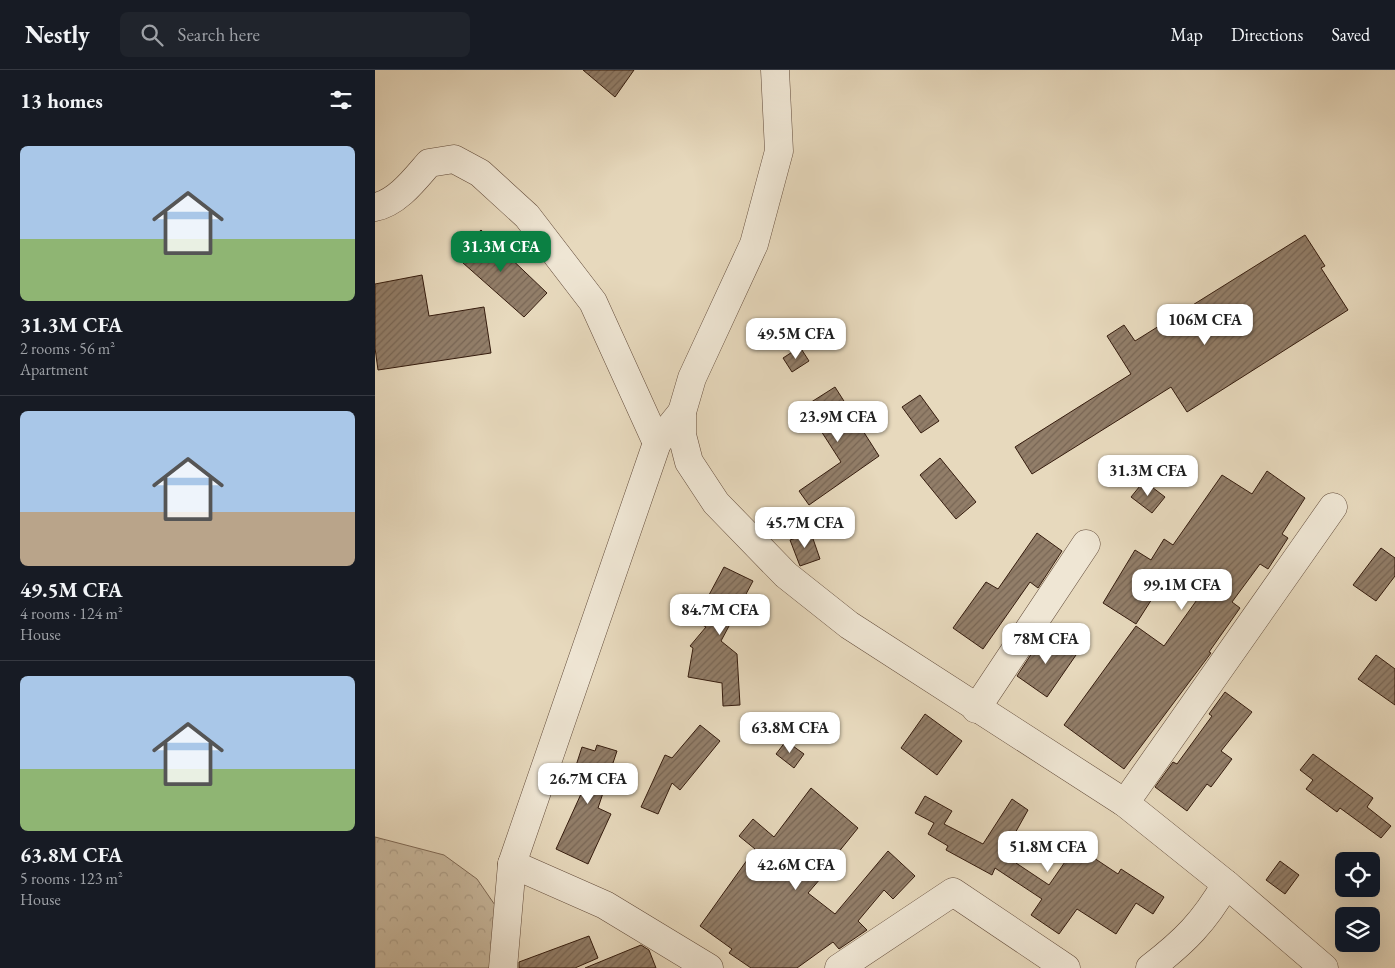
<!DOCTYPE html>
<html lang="en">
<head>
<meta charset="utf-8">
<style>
  body { margin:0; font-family:"EB Garamond",serif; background:#20242c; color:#f1f3f6; height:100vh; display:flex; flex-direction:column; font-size:19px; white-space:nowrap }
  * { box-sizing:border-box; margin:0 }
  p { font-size:16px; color:#9ea1a6 }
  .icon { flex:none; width:28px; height:28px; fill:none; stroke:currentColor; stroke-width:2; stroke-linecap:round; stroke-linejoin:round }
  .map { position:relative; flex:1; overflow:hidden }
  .drawer { display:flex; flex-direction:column; background:#171b24; width:375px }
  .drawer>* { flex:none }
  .buttons { position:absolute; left:960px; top:782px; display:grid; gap:10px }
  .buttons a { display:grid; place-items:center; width:45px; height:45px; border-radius:8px; background:#171b24; box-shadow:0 5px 20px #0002; font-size:25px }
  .price { position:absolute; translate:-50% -42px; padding:0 11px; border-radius:10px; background:#fff; color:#222; font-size:16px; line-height:32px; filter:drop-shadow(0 1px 2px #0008) }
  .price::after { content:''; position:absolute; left:50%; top:30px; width:15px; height:11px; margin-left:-8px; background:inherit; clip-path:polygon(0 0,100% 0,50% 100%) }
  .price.on { background:#0b8043; color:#fff }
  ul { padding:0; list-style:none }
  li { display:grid; align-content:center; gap:10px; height:265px; padding:0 20px }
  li+li { border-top:1px solid #363941 }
  li span { display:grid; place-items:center; height:155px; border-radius:8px; color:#555 }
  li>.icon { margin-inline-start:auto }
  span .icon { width:90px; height:90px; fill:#fffc; stroke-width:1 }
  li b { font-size:21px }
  h2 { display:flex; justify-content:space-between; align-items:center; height:60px; padding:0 20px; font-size:21px }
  header { display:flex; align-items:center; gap:30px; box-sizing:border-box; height:70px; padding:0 25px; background:#171b24; border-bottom:1px solid #363941 }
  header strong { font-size:24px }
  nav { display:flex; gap:28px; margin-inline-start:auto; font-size:18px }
  .search { width:350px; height:45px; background:#20242c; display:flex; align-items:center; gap:12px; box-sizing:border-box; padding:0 18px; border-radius:8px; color:#9ea1a6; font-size:19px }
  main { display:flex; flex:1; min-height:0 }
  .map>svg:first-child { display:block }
</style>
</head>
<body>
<header>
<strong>Nestly</strong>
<div class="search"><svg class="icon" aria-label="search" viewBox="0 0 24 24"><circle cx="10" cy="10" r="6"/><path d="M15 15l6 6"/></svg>Search here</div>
<nav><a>Map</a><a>Directions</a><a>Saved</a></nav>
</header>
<main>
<section class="drawer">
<h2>13 homes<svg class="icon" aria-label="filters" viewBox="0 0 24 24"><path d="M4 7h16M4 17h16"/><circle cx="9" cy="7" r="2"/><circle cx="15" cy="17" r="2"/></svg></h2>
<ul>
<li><span style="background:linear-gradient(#a9c7e8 60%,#8fb573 0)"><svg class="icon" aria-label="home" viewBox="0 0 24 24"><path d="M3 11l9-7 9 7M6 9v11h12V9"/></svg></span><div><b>31.3M CFA</b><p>2 rooms · 56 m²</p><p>Apartment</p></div></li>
<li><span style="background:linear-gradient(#a9c7e8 65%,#b9a48a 0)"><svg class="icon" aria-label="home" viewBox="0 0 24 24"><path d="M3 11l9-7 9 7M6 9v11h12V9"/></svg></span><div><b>49.5M CFA</b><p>4 rooms · 124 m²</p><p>House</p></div></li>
<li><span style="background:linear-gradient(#a9c7e8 60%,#8fb573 0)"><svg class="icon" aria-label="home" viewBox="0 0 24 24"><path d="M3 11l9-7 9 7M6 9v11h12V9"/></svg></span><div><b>63.8M CFA</b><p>5 rooms · 123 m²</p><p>House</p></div></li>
</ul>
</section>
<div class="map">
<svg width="1020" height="898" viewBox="0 0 1020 898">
  <defs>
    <pattern id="forest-crowns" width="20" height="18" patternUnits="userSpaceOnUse" patternTransform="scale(1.25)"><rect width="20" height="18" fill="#c9b99f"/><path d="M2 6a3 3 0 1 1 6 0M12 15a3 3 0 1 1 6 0" fill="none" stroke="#ad9e88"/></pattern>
    <pattern id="building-hatch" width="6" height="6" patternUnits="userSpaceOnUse" patternTransform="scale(1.25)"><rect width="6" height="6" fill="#927e69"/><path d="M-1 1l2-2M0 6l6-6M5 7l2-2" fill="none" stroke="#786655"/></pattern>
  </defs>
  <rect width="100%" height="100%" fill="#e7d9bd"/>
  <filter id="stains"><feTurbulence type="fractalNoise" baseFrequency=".004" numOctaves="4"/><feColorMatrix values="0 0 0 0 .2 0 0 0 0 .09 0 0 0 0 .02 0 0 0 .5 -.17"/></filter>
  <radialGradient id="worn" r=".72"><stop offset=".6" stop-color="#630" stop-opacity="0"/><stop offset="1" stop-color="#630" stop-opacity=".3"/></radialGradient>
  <!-- forest -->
  <polygon fill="url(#forest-crowns)" stroke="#7f6a56" points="0,767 69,785 102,809 122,838 125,898 0,898"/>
  <!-- building -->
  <g fill="url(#building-hatch)" stroke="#351c0e">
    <polygon points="208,0 259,0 240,27"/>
    <polygon points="106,160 172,223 149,247 79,185"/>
    <polygon points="930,165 950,196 946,198 973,240 812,342 796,317 657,404 640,377 756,304 732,266 749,255 760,271"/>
    <polygon points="47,205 54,246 109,237 116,283 3,300 0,278 0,214"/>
    <polygon points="425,277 434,291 417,302 408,288"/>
    <polygon points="460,317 504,386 434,435 424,421 466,392 430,336"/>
    <polygon points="545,325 564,351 546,363 527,337"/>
    <polygon points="565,388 601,432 581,449 545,405"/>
    <polygon points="892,401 930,428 907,464 913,468 893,499 885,494 857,532 865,538 834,582 836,583 749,699 689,655 761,556 789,576 829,520 796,499 761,554 728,533 760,480 776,490 789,469 798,475 847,405 877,424"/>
    <polygon points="769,411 790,427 777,443 756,427"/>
    <polygon points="436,463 445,489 425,496 415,470"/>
    <polygon points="662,463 687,481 663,518 655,512 608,579 578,558 611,512 623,519"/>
    <polygon points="1006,478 1020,488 1020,506 1001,531 978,515"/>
    <polygon points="349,497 378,511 346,571 362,584 365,635 348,636 347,613 313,607 318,578 315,576 331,557 320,551"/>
    <polygon points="670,563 701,585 672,627 642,606"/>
    <polygon points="1001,585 1020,599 1020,635 983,609"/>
    <polygon points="850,622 877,642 846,681 857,689 836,717 832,714 812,741 780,717 798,692 802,694 837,646 834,644"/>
    <polygon points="550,644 587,671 562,705 526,678"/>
    <polygon points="325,655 345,671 305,720 297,713 283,744 266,737 290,685 297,688"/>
    <polygon points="411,671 429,684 419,698 401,684"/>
    <polygon points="222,675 242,681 223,738 236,744 213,794 181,779 211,713 197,708 207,677 220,681"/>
    <polygon points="938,684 998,728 992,737 1016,756 1006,768 965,738 962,742 931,719 938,710 925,700"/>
    <polygon points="436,718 483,758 462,784 465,786 433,823 460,844 513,781 540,806 518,829 509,820 483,851 492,860 464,879 458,872 422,898 376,898 354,883 357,879 325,856 380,779 364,766 378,749 399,767"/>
    <polygon points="550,726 577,741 569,754 608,774 637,729 653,740 630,781 643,790 641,793 674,815 701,776 743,804 746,799 789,827 778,844 761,833 741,864 702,839 684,864 656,845 667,829 620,798 617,805 571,780 573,776 553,764 559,753 540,743"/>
    <polygon points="905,791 924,805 910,824 891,810"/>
    <polygon points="214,866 223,888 200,898 144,898 144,892"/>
    <polygon points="266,875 274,880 281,898 210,898"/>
  </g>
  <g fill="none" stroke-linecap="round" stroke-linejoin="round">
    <!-- minor casing -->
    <g stroke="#624b3a" stroke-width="29">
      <g id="minor">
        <polyline points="400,0 404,81 379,174 317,308 307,342 307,365 314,392 341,433 411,505 474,555 750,733 851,814 949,898"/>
        <path d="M0,137C22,133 40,109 54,93L79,89L105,103L152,146L218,232L282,373"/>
        <polyline points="601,639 711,474"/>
        <polyline points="750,733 958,437"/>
        <polyline points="137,794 230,835 334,898"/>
        <polyline points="128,898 137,794 282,373 307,342"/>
        <polyline points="464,898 578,822 691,898"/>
        <path d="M775,898C810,871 829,852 851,814"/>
      </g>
    </g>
    <!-- minor -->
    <use href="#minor" stroke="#efe6d4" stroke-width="28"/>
  </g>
  <rect width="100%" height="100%" filter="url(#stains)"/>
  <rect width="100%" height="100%" fill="url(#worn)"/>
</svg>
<div class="buttons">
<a><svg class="icon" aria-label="locate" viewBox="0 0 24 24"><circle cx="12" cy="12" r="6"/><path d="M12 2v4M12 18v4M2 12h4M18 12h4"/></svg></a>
<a><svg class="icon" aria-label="layers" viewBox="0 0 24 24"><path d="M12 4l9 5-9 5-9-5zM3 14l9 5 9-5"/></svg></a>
</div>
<b class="price on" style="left:126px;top:203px">31.3M CFA</b>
<b class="price" style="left:830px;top:276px">106M CFA</b>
<b class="price" style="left:421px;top:290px">49.5M CFA</b>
<b class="price" style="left:463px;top:373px">23.9M CFA</b>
<b class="price" style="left:773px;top:427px">31.3M CFA</b>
<b class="price" style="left:430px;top:479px">45.7M CFA</b>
<b class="price" style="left:807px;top:541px">99.1M CFA</b>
<b class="price" style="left:345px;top:566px">84.7M CFA</b>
<b class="price" style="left:671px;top:595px">78M CFA</b>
<b class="price" style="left:415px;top:684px">63.8M CFA</b>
<b class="price" style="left:213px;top:735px">26.7M CFA</b>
<b class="price" style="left:673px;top:803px">51.8M CFA</b>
<b class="price" style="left:421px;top:821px">42.6M CFA</b>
</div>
</main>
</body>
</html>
